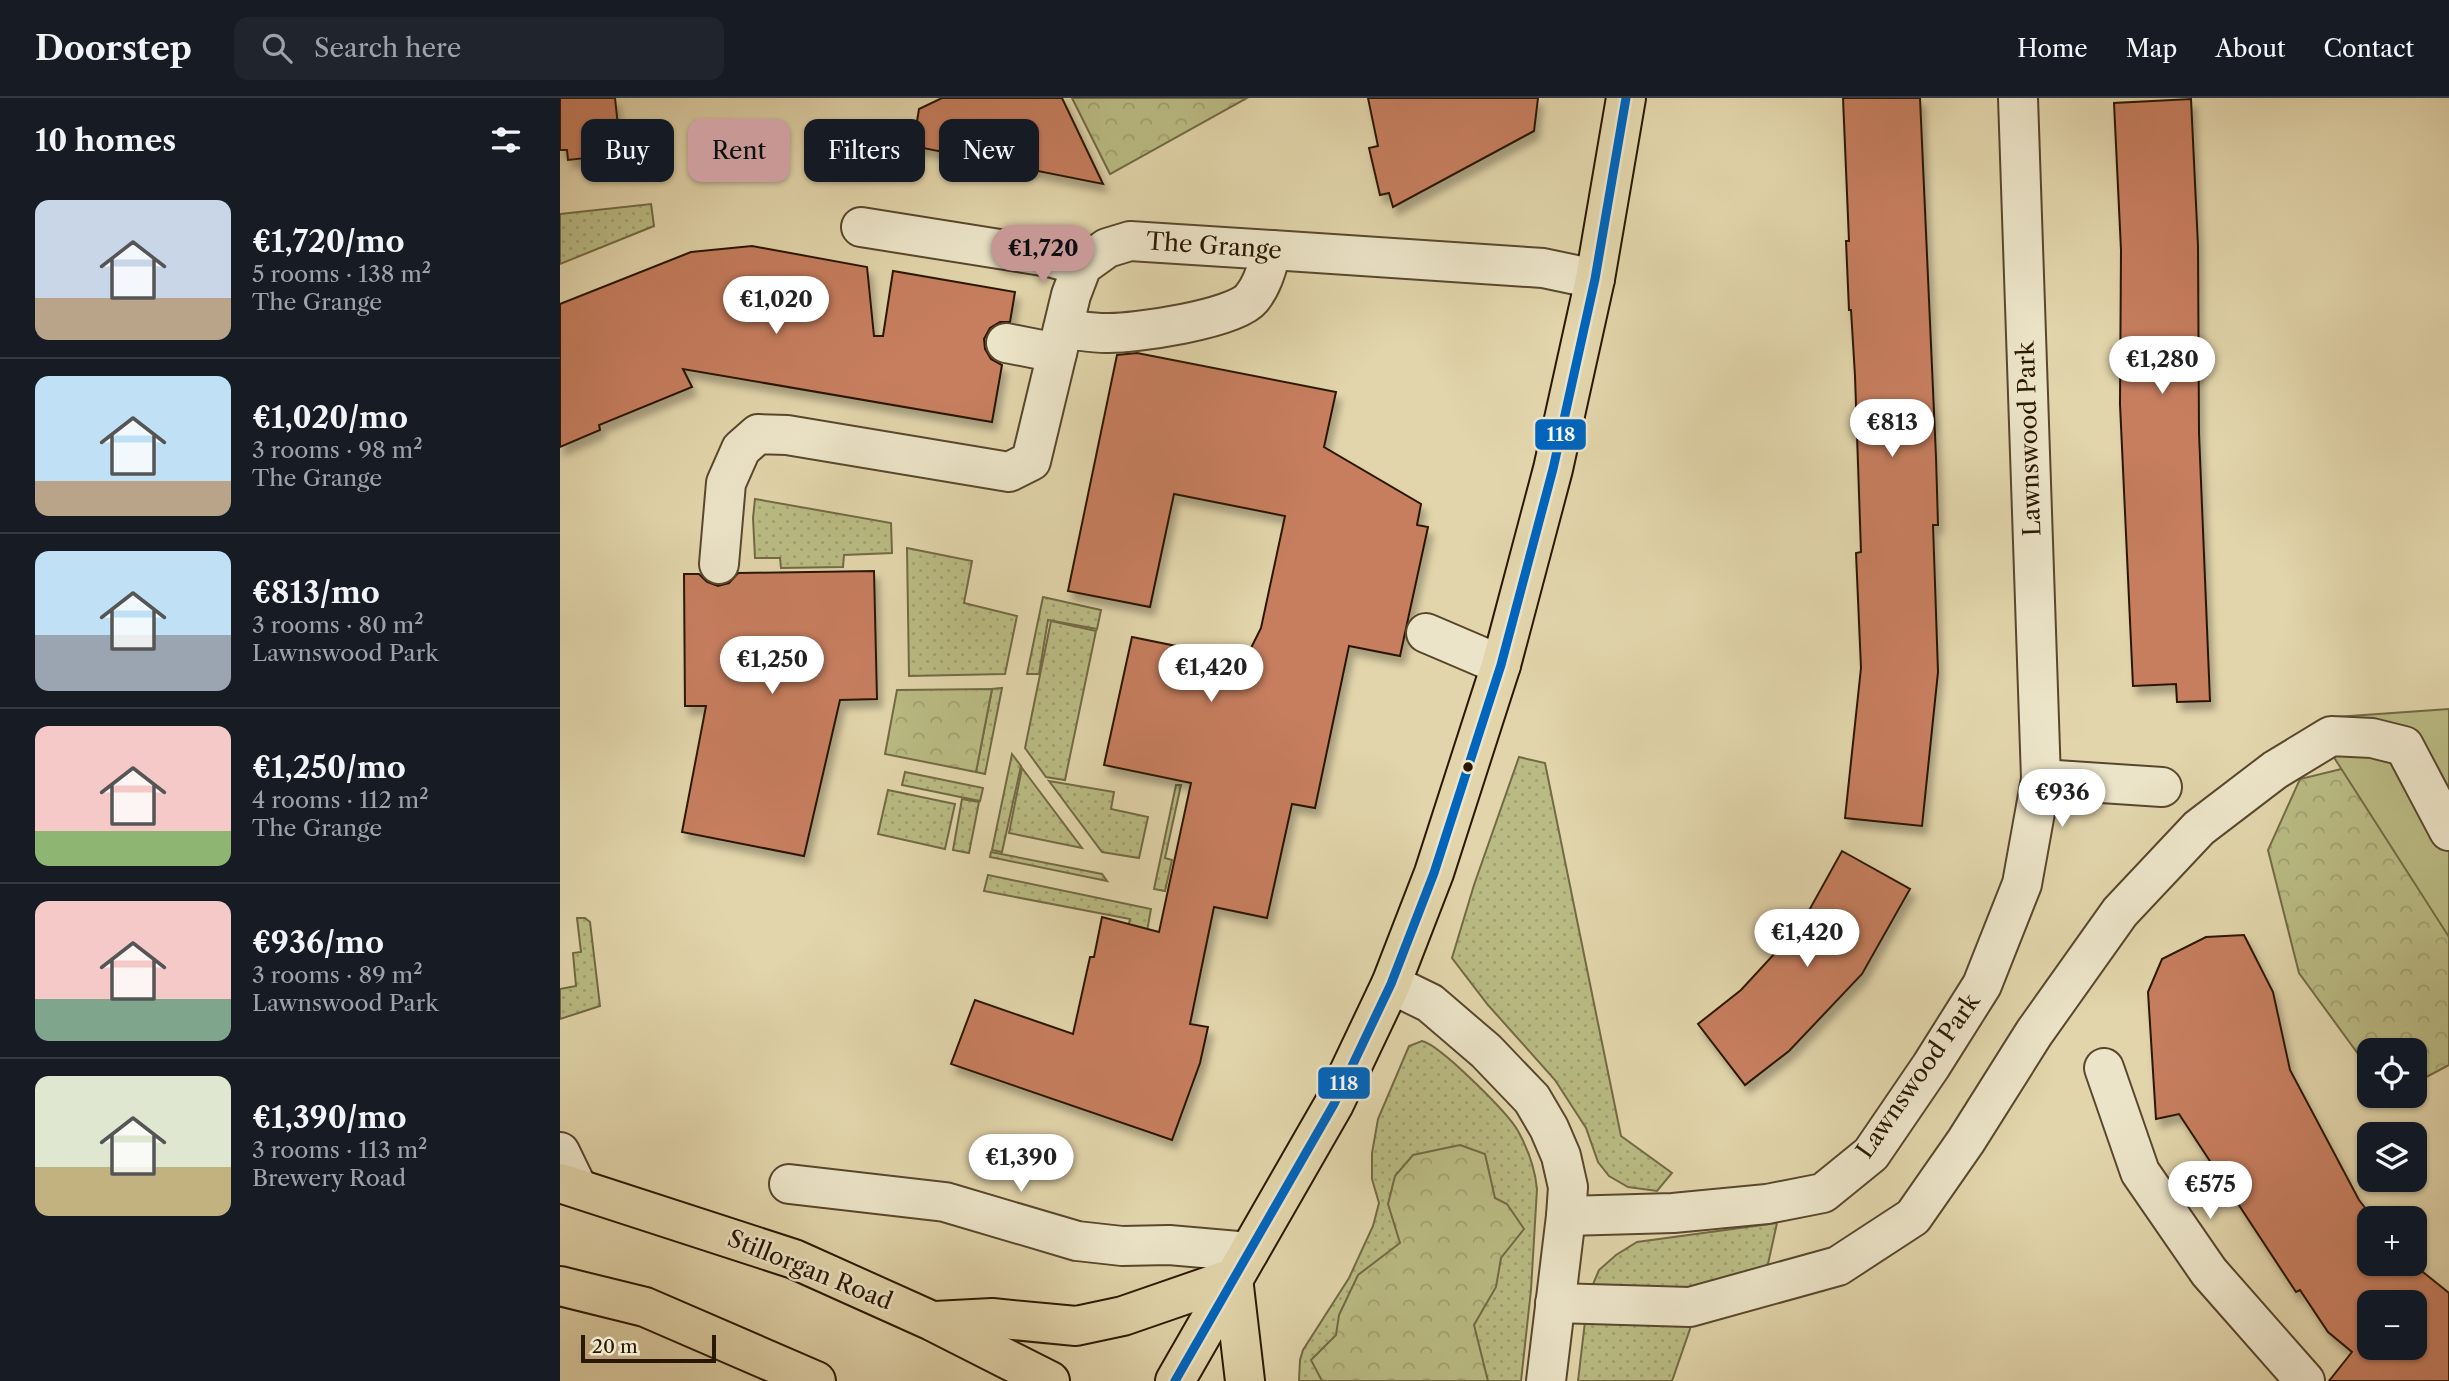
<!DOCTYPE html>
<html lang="en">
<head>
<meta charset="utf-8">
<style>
  body { margin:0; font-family:"Libre Caslon Text",serif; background:#20242c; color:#f1f3f6; height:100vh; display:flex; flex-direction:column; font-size:26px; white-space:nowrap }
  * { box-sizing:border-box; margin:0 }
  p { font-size:23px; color:#9ea1a6 }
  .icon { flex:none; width:38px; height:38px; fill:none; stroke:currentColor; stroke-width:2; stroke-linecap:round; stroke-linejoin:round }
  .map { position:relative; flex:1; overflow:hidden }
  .panel { display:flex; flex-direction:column; background:#171b24; width:560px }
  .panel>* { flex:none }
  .banner { position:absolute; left:21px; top:21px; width:665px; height:63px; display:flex; gap:14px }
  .controls { position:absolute; left:1797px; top:940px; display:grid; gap:14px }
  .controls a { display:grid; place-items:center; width:70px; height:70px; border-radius:14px; background:#171b24; box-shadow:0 2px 5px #0004; font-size:35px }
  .scale { position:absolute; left:21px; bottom:18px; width:135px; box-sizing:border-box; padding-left:7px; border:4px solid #2b1803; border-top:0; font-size:19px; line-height:24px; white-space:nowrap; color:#2b1803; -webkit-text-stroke:5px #ece4c8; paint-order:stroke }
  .price { position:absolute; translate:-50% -60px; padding:0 16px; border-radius:24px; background:#fff; color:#222; font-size:23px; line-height:46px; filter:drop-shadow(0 2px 4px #0008) }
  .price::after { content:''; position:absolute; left:50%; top:42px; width:21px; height:16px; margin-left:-10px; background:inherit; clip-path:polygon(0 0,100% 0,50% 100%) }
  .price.active { background:#c59692; color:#111 }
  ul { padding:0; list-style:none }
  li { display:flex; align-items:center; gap:21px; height:175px; padding:0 35px }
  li+li { border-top:2px solid #363941 }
  li span { display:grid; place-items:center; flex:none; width:196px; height:140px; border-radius:14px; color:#555 }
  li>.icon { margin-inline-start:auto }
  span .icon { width:84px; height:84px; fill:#fffc; stroke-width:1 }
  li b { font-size:30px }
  h2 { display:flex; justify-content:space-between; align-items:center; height:84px; padding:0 35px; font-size:30px }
  .pill { padding:0 24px; border-radius:14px; background:#171b24; box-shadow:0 2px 5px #0004; font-size:24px; line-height:63px }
  .pill.active { background:#c59692; color:#111 }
  header { display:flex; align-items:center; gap:42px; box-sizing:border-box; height:98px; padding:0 35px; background:#171b24; border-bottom:2px solid #363941 }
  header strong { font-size:33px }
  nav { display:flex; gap:38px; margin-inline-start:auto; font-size:24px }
  .search { width:490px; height:63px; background:#20242c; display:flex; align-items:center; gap:18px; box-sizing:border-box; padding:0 24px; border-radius:14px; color:#9ea1a6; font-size:26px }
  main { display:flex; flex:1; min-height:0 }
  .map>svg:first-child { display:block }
</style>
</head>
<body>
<header>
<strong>Doorstep</strong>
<div class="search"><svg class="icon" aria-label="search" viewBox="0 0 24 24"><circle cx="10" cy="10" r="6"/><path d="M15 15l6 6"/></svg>Search here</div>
<nav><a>Home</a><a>Map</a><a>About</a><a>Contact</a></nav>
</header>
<main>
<section class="panel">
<h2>10 homes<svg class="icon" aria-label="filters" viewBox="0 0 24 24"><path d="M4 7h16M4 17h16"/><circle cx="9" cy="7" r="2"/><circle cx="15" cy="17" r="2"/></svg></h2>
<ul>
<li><span style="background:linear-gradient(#c9d6e8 70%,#b9a48a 0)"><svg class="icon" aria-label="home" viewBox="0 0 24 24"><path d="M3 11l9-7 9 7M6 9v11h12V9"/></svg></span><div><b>€1,720/mo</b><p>5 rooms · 138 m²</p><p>The Grange</p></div></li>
<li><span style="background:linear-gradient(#bfe0f5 75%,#b9a48a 0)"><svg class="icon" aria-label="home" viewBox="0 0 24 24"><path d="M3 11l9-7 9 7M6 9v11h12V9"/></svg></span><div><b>€1,020/mo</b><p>3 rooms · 98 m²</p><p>The Grange</p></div></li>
<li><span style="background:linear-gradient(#bfe0f5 60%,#9aa5b1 0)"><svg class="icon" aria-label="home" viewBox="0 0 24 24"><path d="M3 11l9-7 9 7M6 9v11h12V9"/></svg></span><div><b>€813/mo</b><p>3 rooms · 80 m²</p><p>Lawnswood Park</p></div></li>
<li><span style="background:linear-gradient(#f6c9c9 75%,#8fb573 0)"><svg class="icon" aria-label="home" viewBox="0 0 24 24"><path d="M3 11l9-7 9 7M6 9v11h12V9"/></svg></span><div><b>€1,250/mo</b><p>4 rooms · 112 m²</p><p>The Grange</p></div></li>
<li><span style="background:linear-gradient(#f6c9c9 70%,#7fa58c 0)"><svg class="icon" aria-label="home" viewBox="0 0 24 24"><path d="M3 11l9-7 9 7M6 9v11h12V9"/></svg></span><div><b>€936/mo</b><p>3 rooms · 89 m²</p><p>Lawnswood Park</p></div></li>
<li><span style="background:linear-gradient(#dfe7d0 65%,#c2b280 0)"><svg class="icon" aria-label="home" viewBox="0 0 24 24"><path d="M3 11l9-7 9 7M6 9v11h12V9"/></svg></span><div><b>€1,390/mo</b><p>3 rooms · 113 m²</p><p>Brewery Road</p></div></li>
</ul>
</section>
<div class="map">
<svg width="1889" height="1283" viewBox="0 0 1889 1283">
  <defs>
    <pattern id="grass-dots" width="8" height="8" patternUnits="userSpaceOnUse" patternTransform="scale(1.75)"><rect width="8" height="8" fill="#babb84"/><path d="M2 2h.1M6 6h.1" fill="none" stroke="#a0a070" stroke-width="1.8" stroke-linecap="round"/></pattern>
    <pattern id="forest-crowns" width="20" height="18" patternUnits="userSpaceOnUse" patternTransform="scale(1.75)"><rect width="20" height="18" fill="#babb84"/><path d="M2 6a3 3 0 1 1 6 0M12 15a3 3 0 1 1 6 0" fill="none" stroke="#a0a070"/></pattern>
    <filter id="shadow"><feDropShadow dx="4.5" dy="8" stdDeviation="3.5" flood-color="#0004"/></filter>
  </defs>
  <rect width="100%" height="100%" fill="#e2d5ab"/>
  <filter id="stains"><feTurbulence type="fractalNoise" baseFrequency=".00286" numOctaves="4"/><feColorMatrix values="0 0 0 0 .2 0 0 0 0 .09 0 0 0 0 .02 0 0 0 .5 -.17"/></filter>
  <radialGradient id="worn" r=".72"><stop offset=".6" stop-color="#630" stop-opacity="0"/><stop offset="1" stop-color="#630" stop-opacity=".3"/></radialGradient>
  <!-- grass -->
  <g fill="url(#grass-dots)" stroke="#726a44" stroke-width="2">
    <polygon points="91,106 94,128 0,166 0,116"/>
    <polygon points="195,401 331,425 332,455 284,457 283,469 221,470 220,460 195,460 193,420"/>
    <polygon points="347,450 412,463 404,505 457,518 445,576 349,578"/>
    <polygon points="483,499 541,512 537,531 488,522 479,576 467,576"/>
    <polygon points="491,523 536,533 505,682 486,679 465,650"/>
    <polygon points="442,590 425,676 416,674 432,591"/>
    <polygon points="452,656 461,668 442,754 432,752"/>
    <polygon points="959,659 985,665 1061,1038 1112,1075 1097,1093 1068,1089 1049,1078 1038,1064 1026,1030 995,982 928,907 892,860 914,787"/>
    <polygon points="462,670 522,750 449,735"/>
    <polygon points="345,674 423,690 420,703 342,687"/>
    <polygon points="489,683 554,694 551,711 588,719 579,760 542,754"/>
    <polygon points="616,687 621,687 605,760 612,762 605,793 594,791"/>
    <polygon points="328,692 395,706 385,751 318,736"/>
    <polygon points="402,701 419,704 409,755 393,752"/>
    <polygon points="431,754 542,776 547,783 430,759"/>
    <polygon points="428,777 591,811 587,833 568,829 570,821 424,793"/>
    <polygon points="17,820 25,820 30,824 40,908 0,921 0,891 16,888 13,855 21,854"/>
    <path d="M862,943C880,947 948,1015 958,1033C968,1051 975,1070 977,1091L971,1192L961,1283H739L740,1262L743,1252L789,1180L813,1128L819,1105L812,1081V1055L818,1021L849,948Z"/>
    <polygon points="1217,1125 1204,1184 1132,1197 1130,1231 1112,1283 1018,1283 1028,1198 1039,1172 1056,1157 1077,1144"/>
  </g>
  <!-- forest -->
  <g fill="url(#forest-crowns)" stroke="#726a44" stroke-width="2">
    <polygon points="512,0 687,0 550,76"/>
    <polygon points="432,591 416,674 325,656 337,592"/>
    <polygon points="1794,668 1889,812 1889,967 1855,985 1855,952 1810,952 1809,971 1739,875 1708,752 1740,681"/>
    <polygon points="900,1047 925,1056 935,1100 947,1106 964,1131 941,1160 936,1189 914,1227 928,1283 762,1283 751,1262 776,1237 779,1217 798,1177 840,1145 828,1106 835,1078 853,1057"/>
  </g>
  <!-- garden -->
  <polygon fill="#babb84" stroke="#726a44" stroke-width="2" points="1889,611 1889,839 1775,661 1776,619"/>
  <!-- building -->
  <g fill="#c67e5f" stroke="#2b1803" stroke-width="2" fill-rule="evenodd" filter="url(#shadow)">
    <polygon points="0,0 55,0 61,56 8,62 7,52 0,52"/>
    <polygon points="382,0 502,0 543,86 353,48 359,11"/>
    <polygon points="808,0 978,0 974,33 833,109 829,95 820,97 809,50 818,48"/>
    <polygon points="1283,0 1360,0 1376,359 1378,427 1373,427 1378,574 1362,728 1285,720 1301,570 1296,455 1301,454 1295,278 1291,212 1289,212 1286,143 1289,143"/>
    <polygon points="1631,1 1638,148 1639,335 1650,603 1617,604 1616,586 1573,588 1560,306 1561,152 1554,5"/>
    <polygon points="192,148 307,169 314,238 323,238 333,173 455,194 450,224 440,224 430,230 424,241 425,251 431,261 442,267 432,324 123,271 132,289 39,327 40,332 0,349 0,206 131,154"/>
    <polygon points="577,255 776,294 764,349 861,406 857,427 868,429 840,558 789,548 755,710 732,706 707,820 654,809 630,926 648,929 640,965 612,1042 391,966 415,902 513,936 530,859 534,859 542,819 599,834 631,685 544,667 572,539 685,562 701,530 725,418 614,396 590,509 508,493 557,257"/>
    <polygon points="314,473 317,601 280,602 244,758 122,734 146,608 125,608 124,476 139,476 147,484 158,488 169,485 178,475"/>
    <polygon points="1282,753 1350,791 1302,876 1229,953 1185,987 1138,926 1181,892 1241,827"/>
    <path d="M1684,837L1713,894L1730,972L1799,1102L1813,1120H1810V1166H1853L1889,1195V1283H1769L1792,1254L1768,1234L1740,1192L1736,1194L1619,1016L1596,1021L1588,894L1602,861L1646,839ZM1810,1204H1855V1250H1810Z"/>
  </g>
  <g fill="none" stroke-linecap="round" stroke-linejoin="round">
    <!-- minor casing -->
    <g stroke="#59472d" stroke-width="42">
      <g id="minor">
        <polyline points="301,129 489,159 522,168"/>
        <path d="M503,231C517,232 531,235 546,235C573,236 675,221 691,201C703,187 707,169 712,152"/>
        <polyline points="446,245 497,255"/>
        <polyline points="159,466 166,385 181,351 198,336 227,337 449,374 471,363 511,197 522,168 547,150 570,143 712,152 983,170 1035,181"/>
        <polyline points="866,535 941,567"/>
        <polyline points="1481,681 1602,689"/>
        <polyline points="831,886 870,905 926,953 972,1001 989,1030 1001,1058 1008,1089 1006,1118 986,1283"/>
        <polyline points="1544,970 1580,1074 1649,1174 1745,1283"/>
        <polyline points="0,1054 17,1089"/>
        <polyline points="229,1086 385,1104 517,1143 562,1148 609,1147 689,1154"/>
        <polyline points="1006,1118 1113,1115 1207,1106 1263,1095 1311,1056 1371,968 1422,887 1462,786 1481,681 1458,0"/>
        <polyline points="995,1205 1130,1209 1278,1168 1353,1119 1406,1043 1474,935 1560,814 1639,730 1715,672 1771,638 1812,640 1844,648 1889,733"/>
      </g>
    </g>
    <!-- highway casing -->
    <g stroke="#2b1803" stroke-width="42">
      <g id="highway">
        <polyline points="0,1085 234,1161 372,1223 490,1283"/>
        <polyline points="673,1180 685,1283"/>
        <polyline points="0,1188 85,1209 256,1283"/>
        <polyline points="375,1223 432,1220 516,1228 563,1218 673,1180"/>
        <polyline points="615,1283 774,1006 831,886 874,775 941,567 993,371 1035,181 1066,0"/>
      </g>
    </g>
    <!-- minor -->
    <use href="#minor" stroke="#ece4c8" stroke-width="38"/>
    <!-- highway -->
    <use href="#highway" stroke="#e2d5ab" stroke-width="38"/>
    <!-- bus-1 casing -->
    <g stroke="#ece4c8" stroke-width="14">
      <polyline id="bus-1" points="615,1283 774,1006 831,886 874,775 941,567 993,371 1035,181 1066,0"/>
    </g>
    <!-- bus-1 -->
    <use href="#bus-1" stroke="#0065bd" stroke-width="9"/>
  </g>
  <!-- markers -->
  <circle fill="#2b1803" stroke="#ece4c8" stroke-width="2.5" cx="908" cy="669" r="6"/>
  <g text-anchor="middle" stroke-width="5" stroke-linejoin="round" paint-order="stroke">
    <!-- street labels -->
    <g font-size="24" fill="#2b1803" stroke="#ece4c8">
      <text transform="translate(654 148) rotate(4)" y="8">The Grange</text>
      <text transform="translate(1469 341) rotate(-92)" y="8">Lawnswood Park</text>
      <text transform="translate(1358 978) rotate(-55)" y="8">Lawnswood Park</text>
      <text transform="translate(250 1172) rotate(22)" y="8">Stillorgan Road</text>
    </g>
  </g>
  <g stroke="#ece4c8" stroke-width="2.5">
    <rect x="974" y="320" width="53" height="33" rx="7" fill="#0065bd"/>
    <rect x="757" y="968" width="54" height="34" rx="7" fill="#0065bd"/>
  </g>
  <g font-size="19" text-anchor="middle" font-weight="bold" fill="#fff">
    <text x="1001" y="343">118</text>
    <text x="784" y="992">118</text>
  </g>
  <rect width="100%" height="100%" filter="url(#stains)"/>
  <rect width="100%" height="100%" fill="url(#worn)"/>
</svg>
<div class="controls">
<a><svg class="icon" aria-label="locate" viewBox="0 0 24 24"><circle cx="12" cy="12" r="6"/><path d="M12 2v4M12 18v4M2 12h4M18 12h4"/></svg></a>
<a><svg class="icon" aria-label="layers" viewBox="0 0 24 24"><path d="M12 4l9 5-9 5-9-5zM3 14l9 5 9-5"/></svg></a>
<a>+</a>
<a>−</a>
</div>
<div class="scale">20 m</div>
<b class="price active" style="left:483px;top:187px">€1,720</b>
<b class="price" style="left:216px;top:238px">€1,020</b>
<b class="price" style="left:1602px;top:298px">€1,280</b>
<b class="price" style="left:1332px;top:361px">€813</b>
<b class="price" style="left:212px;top:598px">€1,250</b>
<b class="price" style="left:651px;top:606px">€1,420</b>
<b class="price" style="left:1502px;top:731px">€936</b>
<b class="price" style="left:1247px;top:871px">€1,420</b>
<b class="price" style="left:461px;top:1096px">€1,390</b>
<b class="price" style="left:1650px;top:1123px">€575</b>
<div class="banner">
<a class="pill">Buy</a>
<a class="pill active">Rent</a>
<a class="pill">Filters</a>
<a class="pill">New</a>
</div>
</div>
</main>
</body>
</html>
